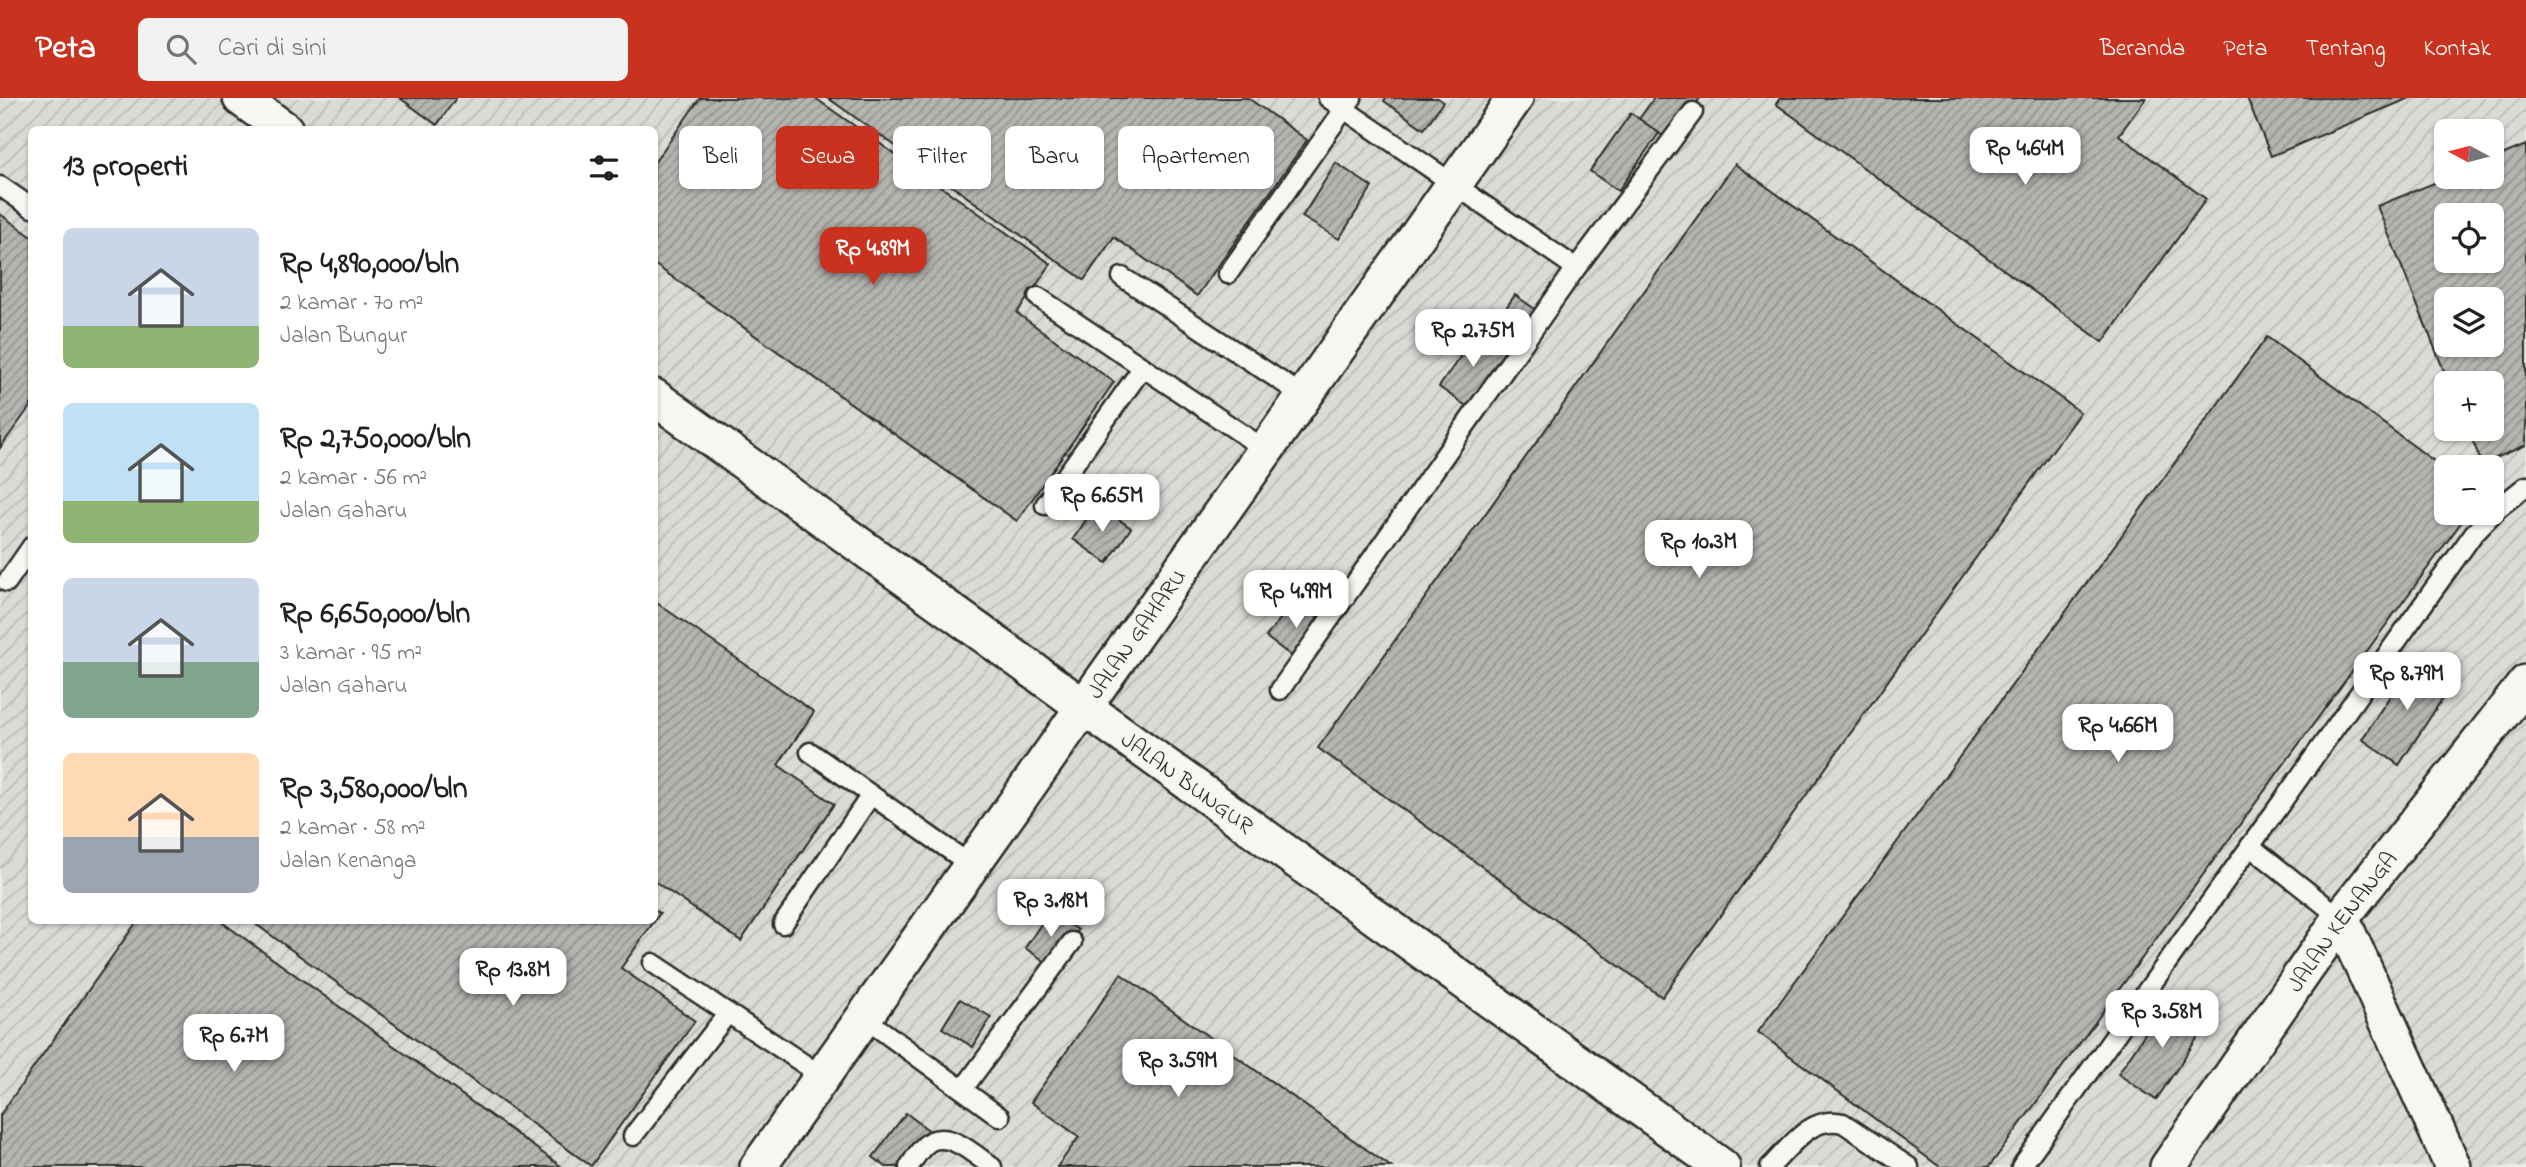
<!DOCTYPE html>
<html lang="id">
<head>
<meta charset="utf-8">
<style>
  body { margin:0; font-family:"Indie Flower",sans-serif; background:#f2f2f2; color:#202124; height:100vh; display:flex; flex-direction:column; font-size:26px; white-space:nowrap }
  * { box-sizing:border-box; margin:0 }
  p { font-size:23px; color:#757577 }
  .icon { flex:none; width:38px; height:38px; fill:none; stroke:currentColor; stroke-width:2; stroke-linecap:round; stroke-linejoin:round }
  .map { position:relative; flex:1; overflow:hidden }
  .details { position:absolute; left:28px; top:28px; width:630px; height:798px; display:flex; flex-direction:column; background:#fff; border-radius:10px; box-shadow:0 2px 5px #0004 }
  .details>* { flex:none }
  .top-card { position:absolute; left:679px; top:28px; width:665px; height:63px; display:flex; gap:14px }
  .needle { width:46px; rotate:277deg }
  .tools { position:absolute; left:2434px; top:21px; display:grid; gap:14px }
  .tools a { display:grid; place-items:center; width:70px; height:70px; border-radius:10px; background:#fff; box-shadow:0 2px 5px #0004; font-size:35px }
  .price { position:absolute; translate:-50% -60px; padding:0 16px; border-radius:14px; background:#fff; color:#222; font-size:23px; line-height:46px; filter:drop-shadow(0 2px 4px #0008) }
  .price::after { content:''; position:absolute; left:50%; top:42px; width:21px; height:16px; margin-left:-10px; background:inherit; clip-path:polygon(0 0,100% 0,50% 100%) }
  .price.current { background:#c8321e; color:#fff }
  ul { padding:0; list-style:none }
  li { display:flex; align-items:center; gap:21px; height:175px; padding:0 35px }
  li span { display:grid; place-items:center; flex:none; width:196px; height:140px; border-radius:10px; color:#555 }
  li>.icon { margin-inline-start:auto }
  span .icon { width:84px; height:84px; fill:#fffc; stroke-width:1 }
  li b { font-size:30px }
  h2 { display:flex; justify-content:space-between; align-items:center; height:84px; padding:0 35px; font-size:30px }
  .tag { padding:0 24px; border-radius:10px; background:#fff; box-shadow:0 2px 5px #0004; font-size:24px; line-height:63px }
  .tag.current { background:#c8321e; color:#fff }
  header { display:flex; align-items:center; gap:42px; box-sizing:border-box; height:98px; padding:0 35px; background:#c8321e; color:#fff }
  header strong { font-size:33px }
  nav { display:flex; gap:38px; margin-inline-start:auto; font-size:24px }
  .search { width:490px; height:63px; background:#f2f2f2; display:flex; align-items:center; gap:18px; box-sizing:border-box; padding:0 24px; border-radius:10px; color:#757577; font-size:26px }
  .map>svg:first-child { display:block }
</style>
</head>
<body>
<header>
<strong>Peta</strong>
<div class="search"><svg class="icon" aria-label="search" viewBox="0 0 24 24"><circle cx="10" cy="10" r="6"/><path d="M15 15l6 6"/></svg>Cari di sini</div>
<nav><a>Beranda</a><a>Peta</a><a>Tentang</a><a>Kontak</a></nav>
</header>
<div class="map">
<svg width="2526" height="1069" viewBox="0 0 2526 1069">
  <defs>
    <pattern id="industrial-furrows" width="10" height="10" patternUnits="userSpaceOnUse" patternTransform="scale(1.75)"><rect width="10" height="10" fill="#dadad6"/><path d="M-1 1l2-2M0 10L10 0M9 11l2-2" fill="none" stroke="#bbbbb8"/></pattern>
    <pattern id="building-hatch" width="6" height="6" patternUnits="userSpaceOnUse" patternTransform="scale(1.75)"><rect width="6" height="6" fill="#b4b4b1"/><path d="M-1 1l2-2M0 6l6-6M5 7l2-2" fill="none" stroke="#939390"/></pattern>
  </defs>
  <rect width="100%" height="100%" fill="#eaeae6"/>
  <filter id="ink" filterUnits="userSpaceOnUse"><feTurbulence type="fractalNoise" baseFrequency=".0143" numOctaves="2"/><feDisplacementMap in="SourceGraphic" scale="14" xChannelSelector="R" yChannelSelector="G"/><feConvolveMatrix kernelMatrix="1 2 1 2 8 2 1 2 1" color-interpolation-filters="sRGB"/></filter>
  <g filter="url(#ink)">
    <!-- industrial -->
    <path fill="url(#industrial-furrows)" fill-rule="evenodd" d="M0,0H2526V1069H0ZM32,32H654V822H32ZM2446,33H2492V79H2446ZM2446,117H2492V163H2446ZM2446,201H2492V247H2446ZM2446,285H2492V331H2446ZM2446,369H2492V415H2446Z"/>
    <!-- building -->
    <g fill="url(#building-hatch)" stroke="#2b2b2b" stroke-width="2" fill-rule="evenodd">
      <polygon points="400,0 456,0 437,27"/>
      <polygon points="700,0 815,0 1051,166 1017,215 1114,284 1017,423 654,166 654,65"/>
      <polygon points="828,0 1248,0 1307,42 1197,198 1114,139 1084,182"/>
      <polygon points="1386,0 1438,0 1443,4 1424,31 1384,3"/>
      <polygon points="1654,0 1700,0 1670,43 1639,21"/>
      <polygon points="1780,0 2146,0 2119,37 2206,101 2103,244 1776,6"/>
      <polygon points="2247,0 2410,0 2271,58"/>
      <polygon points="1631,15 1659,35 1618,93 1590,73"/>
      <path d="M2526,47V347L2482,366L2468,331H2492V285H2449L2377,108L2449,79H2492V61ZM2446,117H2492V163H2446ZM2446,201H2492V247H2446Z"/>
      <polygon points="1336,65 1372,89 1339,141 1302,119"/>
      <polygon points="1735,66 2080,314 1662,899 1318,650"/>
      <polygon points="0,116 32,139 32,306 0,350"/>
      <polygon points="1515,197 1542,216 1513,258 1486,239"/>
      <polygon points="1478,233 1507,254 1468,309 1439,289"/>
      <polygon points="2267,239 2446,372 2446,415 2468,415 1989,1069 1940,1069 1758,934"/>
      <polygon points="1097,406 1131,430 1107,465 1073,441"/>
      <polygon points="1295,502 1325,525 1297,562 1266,539"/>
      <polygon points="654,503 814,614 778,667 834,706 741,843 654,783"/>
      <polygon points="2414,561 2452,586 2399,667 2362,641"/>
      <polygon points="654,812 660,815 621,870 695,923 591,1068 250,822 654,822"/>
      <polygon points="1050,813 1078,832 1052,868 1025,850"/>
      <polygon points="138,822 219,822 562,1069 0,1069 0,1017"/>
      <polygon points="1121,876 1391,1069 1057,1069 1079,1039 1031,1004"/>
      <polygon points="960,901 991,919 973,949 942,930"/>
      <polygon points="2168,901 2206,927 2156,1002 2118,976"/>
      <polygon points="906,1015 931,1034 906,1069 886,1069 873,1059"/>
    </g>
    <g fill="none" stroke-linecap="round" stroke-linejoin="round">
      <!-- service casing -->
      <g stroke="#2b2b2b" stroke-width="23">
        <g id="service">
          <polyline points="1328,0 1576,170"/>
          <polyline points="0,88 32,110"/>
          <polyline points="1228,176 1352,0"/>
          <polyline points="1122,179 1305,299"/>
          <polyline points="1038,199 1266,352"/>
          <polyline points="1045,407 1143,269"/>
          <polyline points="7,484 32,448"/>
          <polyline points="1280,592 1576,170 1693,14"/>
          <polyline points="810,654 971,767"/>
          <polyline points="2250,748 2341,820"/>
          <polyline points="783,826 871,697"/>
          <polyline points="653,865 822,978"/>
          <polyline points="863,919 1000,1019"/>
          <polyline points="963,991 1072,844"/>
          <polyline points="633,1038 728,915"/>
          <path d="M909,1069C915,1060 921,1048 931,1043C952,1034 976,1058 992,1069"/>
          <path d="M1770,1069C1791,1048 1811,1017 1843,1025L1909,1069"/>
          <polyline points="2021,1069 2474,435 2497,411 2526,388"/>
        </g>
      </g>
      <!-- minor casing -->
      <g stroke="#2b2b2b" stroke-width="40">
        <g id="minor">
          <polyline points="241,0 285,32"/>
          <path id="s1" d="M654,299L1722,1069"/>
          <polyline points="2341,820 2453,1069"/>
          <path id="s2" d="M758,1069L1515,0"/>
          <path id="s3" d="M2168,1069L2341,820L2526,585"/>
        </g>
      </g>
      <!-- service -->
      <use href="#service" stroke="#f6f6f2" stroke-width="18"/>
      <!-- minor -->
      <use href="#minor" stroke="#f6f6f2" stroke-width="35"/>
    </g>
  </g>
  <g text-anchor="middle" stroke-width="6" stroke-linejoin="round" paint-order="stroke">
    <!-- street labels -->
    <g font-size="23" fill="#2b2b2b" stroke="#f6f6f2">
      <text dy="8" stroke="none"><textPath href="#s2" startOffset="654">JALAN GAHARU</textPath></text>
      <text dy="8" stroke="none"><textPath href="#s1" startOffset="658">JALAN BUNGUR</textPath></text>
      <text dy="8" stroke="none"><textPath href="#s3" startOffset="301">JALAN KENANGA</textPath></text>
    </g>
  </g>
</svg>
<div class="tools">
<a><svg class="needle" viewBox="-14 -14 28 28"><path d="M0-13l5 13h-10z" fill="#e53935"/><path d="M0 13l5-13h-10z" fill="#757577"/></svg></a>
<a><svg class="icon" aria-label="locate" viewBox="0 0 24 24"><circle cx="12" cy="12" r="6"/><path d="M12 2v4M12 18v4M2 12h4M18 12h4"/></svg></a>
<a><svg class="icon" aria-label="layers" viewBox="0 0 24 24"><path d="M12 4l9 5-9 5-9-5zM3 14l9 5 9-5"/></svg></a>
<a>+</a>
<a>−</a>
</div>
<b class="price" style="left:2025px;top:89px">Rp 4.64M</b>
<b class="price current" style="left:873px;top:189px">Rp 4.89M</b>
<b class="price" style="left:1473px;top:271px">Rp 2.75M</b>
<b class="price" style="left:1102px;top:436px">Rp 6.65M</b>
<b class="price" style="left:1699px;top:482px">Rp 10.3M</b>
<b class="price" style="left:1296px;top:532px">Rp 4.99M</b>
<b class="price" style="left:2407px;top:614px">Rp 8.79M</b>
<b class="price" style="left:2118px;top:666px">Rp 4.66M</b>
<b class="price" style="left:1051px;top:841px">Rp 3.18M</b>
<b class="price" style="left:513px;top:910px">Rp 13.8M</b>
<b class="price" style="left:2162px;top:952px">Rp 3.58M</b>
<b class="price" style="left:234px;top:976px">Rp 6.7M</b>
<b class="price" style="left:1178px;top:1001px">Rp 3.59M</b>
<div class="top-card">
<a class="tag">Beli</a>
<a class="tag current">Sewa</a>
<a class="tag">Filter</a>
<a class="tag">Baru</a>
<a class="tag">Apartemen</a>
</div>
<section class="details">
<h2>13 properti<svg class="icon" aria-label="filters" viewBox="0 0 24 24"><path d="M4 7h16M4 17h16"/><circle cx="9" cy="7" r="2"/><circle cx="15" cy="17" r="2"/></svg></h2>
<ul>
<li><span style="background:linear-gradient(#c9d6e8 70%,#8fb573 0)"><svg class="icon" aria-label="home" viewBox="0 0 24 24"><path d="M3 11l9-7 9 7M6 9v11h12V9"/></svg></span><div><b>Rp 4,890,000/bln</b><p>2 kamar · 70 m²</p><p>Jalan Bungur</p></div></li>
<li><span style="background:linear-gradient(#bfe0f5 70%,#8fb573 0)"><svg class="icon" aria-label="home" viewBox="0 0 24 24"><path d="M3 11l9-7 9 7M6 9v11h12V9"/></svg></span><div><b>Rp 2,750,000/bln</b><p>2 kamar · 56 m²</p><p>Jalan Gaharu</p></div></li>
<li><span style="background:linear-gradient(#c9d6e8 60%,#7fa58c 0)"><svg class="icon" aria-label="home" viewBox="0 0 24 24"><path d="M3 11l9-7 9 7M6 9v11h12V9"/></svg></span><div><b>Rp 6,650,000/bln</b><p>3 kamar · 95 m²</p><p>Jalan Gaharu</p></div></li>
<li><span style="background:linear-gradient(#ffd9b3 60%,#9aa5b1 0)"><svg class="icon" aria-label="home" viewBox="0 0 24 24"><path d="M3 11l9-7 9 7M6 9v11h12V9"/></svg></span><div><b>Rp 3,580,000/bln</b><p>2 kamar · 58 m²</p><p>Jalan Kenanga</p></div></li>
</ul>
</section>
</div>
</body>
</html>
